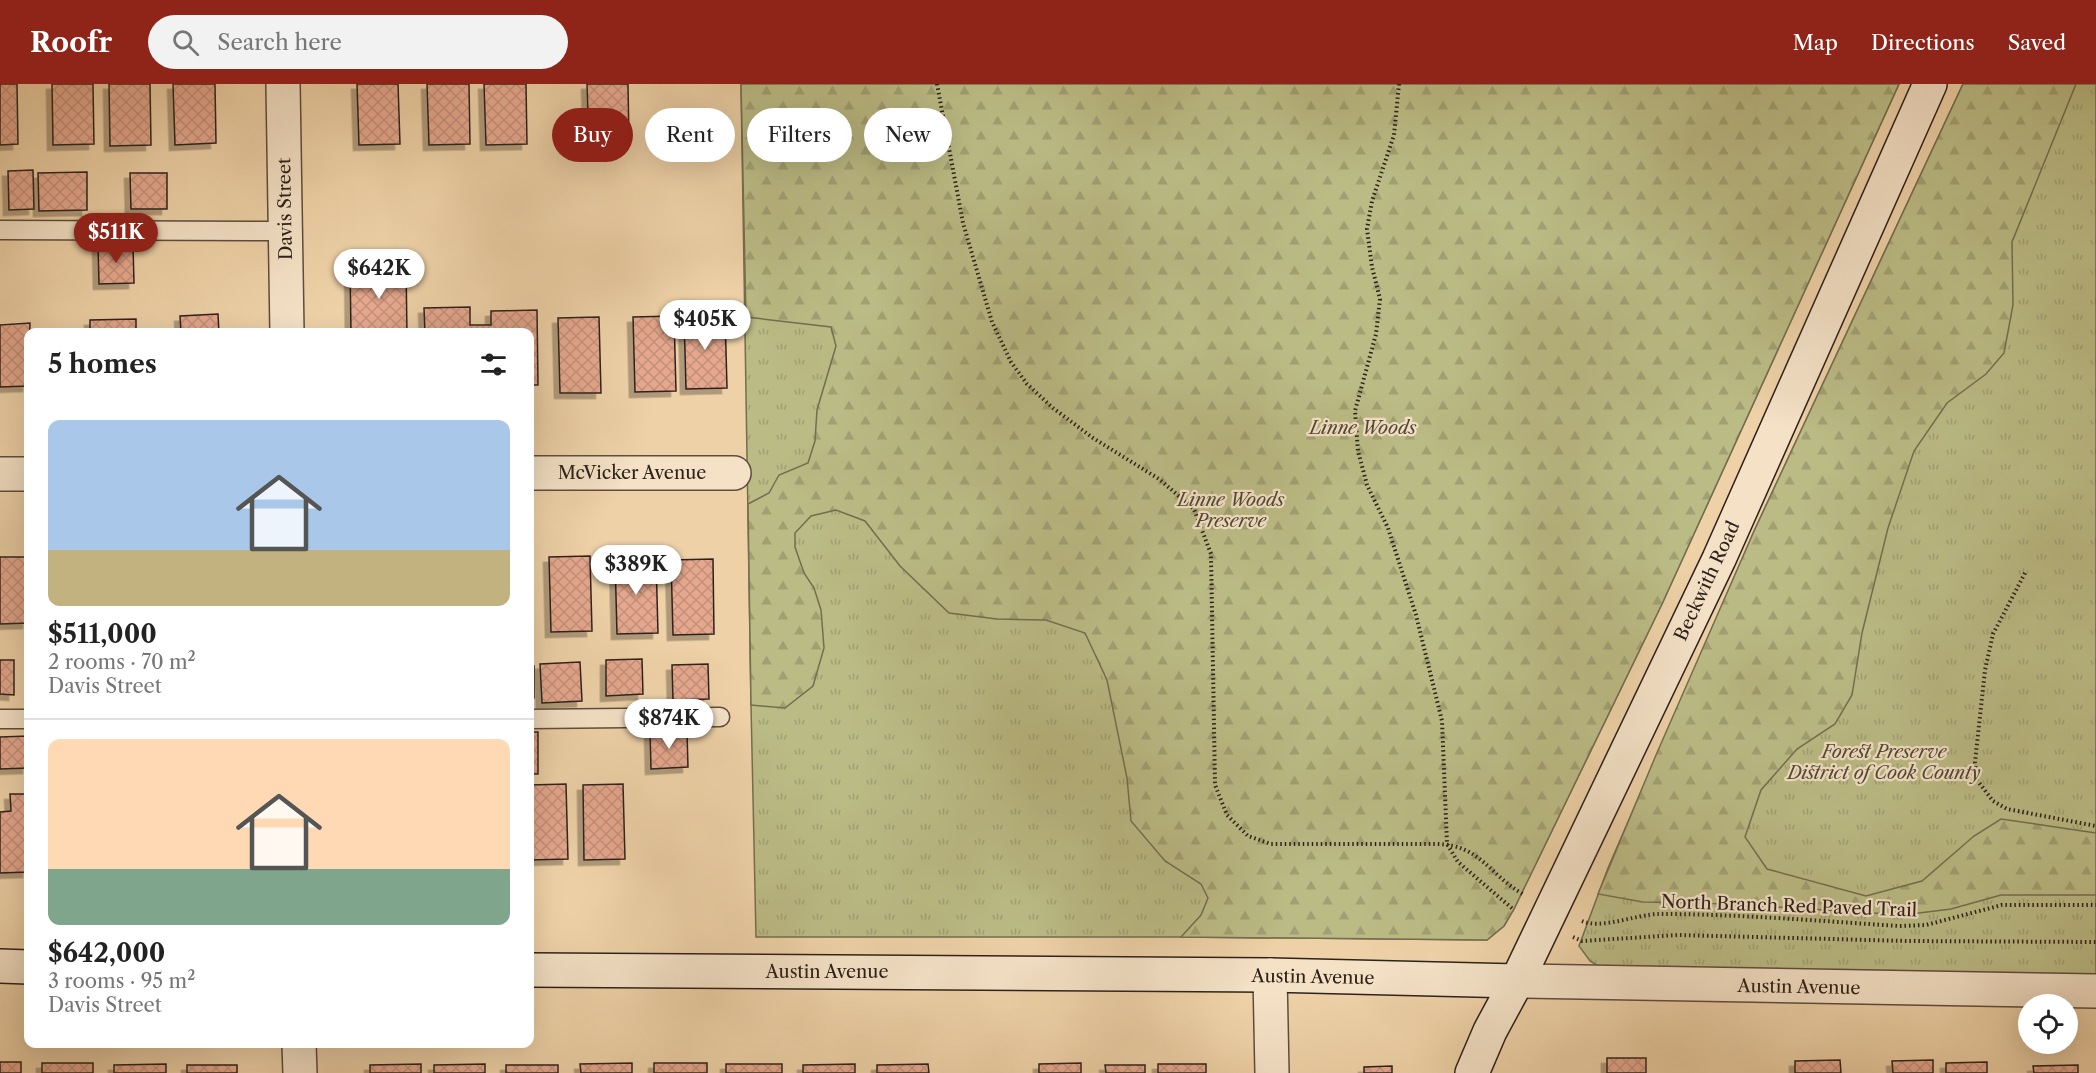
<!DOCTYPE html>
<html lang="en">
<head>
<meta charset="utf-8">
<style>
  body { margin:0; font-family:"Libre Caslon Text",serif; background:#f2f2f2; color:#222; height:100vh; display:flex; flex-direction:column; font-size:22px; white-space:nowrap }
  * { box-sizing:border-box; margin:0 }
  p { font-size:20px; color:#767676 }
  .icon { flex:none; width:33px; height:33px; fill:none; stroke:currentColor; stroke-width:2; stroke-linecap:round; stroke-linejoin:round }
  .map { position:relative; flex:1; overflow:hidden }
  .details { position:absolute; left:24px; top:244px; width:510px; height:720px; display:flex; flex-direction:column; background:#fff; border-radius:12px; box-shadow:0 6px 24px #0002 }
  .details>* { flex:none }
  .guide { position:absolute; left:552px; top:24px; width:570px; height:54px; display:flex; gap:12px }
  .buttons { position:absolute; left:2018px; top:910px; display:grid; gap:12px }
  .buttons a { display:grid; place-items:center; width:60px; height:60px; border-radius:50%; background:#fff; box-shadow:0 6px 24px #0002; font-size:30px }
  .price { position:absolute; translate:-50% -51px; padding:0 14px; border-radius:21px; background:#fff; color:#222; font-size:20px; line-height:39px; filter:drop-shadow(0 2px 3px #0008) }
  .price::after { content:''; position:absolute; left:50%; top:36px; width:18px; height:14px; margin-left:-9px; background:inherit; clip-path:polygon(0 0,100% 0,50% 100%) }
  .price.selected { background:#8f2418; color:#fff }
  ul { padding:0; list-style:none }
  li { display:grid; align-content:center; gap:12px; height:318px; padding:0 24px }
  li+li { border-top:2px solid #e0e0e0 }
  li span { display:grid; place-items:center; height:186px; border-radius:12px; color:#555 }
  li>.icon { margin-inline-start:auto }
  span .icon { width:108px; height:108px; fill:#fffc; stroke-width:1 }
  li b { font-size:26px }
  h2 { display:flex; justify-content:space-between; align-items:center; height:72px; padding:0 24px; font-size:26px }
  .chip { padding:0 21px; border-radius:27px; background:#fff; box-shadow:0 6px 24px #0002; font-size:21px; line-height:54px }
  .chip.selected { background:#8f2418; color:#fff }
  header { display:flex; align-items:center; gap:36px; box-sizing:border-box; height:84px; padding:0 30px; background:#8f2418; color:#fff }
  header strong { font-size:28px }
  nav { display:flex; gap:33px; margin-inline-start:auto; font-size:21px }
  .search { width:420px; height:54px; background:#f2f2f2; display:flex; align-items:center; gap:15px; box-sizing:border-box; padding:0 21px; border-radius:33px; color:#767676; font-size:22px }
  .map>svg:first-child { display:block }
</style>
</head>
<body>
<header>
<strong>Roofr</strong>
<div class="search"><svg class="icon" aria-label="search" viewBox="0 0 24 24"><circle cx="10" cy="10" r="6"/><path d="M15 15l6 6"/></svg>Search here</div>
<nav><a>Map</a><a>Directions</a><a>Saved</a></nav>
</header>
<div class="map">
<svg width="2096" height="989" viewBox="0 0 2096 989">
  <defs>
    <pattern id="grass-tufts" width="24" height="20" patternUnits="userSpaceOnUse" patternTransform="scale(1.5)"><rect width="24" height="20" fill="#bbbb85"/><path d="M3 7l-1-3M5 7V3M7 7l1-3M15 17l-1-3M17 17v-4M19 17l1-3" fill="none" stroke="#a1a072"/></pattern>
    <pattern id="forest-firs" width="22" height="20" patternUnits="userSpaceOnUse" patternTransform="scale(1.5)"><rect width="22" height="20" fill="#bbbb85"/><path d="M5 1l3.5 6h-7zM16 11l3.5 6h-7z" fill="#a1a072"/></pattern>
    <pattern id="building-cross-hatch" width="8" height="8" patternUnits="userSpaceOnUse" patternTransform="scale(1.5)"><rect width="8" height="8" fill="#e5a88e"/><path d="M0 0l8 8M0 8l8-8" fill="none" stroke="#c5907a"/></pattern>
    <filter id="shadow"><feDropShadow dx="-5.5" dy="5.5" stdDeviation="0" flood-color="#0004"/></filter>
  </defs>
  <rect width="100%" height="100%" fill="#eed1a7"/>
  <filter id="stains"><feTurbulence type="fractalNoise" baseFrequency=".00333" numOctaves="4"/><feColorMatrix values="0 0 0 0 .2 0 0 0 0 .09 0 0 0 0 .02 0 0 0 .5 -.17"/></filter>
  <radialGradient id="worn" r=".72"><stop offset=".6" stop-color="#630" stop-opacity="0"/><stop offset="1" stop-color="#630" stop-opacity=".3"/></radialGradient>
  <!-- grass -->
  <g fill="url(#grass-tufts)" stroke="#746e50" stroke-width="1.5">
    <polygon points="741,0 1899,0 1662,520 1514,825 1504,842 1487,856 1181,853 756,853 751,621"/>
    <polygon points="1963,0 2096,0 2096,892 1603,885 1590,877 1579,862 1608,784 1755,445"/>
  </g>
  <!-- forest -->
  <g fill="url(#forest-firs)" stroke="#746e50" stroke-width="1.5">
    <polygon points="741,0 1899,0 1662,520 1514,825 1504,842 1487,856 1181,853 1201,831 1208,814 1201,800 1165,777 1131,737 1127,694 1107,596 1085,549 1046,536 997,535 949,529 900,482 865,437 836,426 811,432 795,449 795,463 804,489 814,504 821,526 824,564 813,602 785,624 751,621 748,420 769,409 779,391 808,379 815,357 817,326 836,262 831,243 746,233"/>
    <polygon points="1963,0 2076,0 2012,158 2013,221 2004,269 1986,290 1947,319 1914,367 1888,444 1862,549 1852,611 1835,640 1797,665 1761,706 1745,753 1767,785 1866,812 1922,797 1974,752 2001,735 2096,749 2096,811 2001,811 1951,825 1903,831 1730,820 1643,818 1598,810 1656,671 1755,445"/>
  </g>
  <!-- building -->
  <g fill="url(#building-cross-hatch)" stroke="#2d211b" stroke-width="1.5" filter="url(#shadow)">
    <polygon points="0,0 17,0 18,60 0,61"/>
    <polygon points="52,0 93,0 94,60 53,61"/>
    <polygon points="109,0 150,0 151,61 110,62"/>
    <polygon points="173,0 215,0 216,59 175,61"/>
    <polygon points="357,0 398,0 400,60 359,61"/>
    <polygon points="427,0 469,0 470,60 429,61"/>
    <polygon points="484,0 526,0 527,60 486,61"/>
    <polygon points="587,0 628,0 629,60 589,61"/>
    <polygon points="33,86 34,125 9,126 8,87"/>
    <polygon points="87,88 87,126 39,127 38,89"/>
    <polygon points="130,89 167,89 167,125 131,125"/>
    <polygon points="133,160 134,199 99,200 98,161"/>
    <polygon points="406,182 407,249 351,249 350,183"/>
    <polygon points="470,223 470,241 491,241 491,227 537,226 538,301 530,301 530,249 425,249 424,224"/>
    <polygon points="725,229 727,304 686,305 684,230"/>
    <polygon points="218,230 219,249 181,249 180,232"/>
    <polygon points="674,232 676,307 635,308 633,233"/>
    <polygon points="599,233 601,309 560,309 558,234"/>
    <polygon points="136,235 136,249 90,249 90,236"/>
    <polygon points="30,239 28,302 0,303 0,241"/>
    <polygon points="590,472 592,547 551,548 549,473"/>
    <polygon points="0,473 28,473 28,539 0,540"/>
    <polygon points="656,474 658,549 617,550 615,475"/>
    <polygon points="713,475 714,550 673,551 671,476"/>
    <polygon points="642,575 643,610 606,612 606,576"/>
    <polygon points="0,576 14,576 14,611 0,610"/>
    <polygon points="580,578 582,617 542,619 540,580"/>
    <polygon points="708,580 709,615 673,616 672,581"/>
    <rect x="530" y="582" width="4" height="32"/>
    <polygon points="687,647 688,683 651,685 650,648"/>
    <rect x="530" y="648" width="8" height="42"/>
    <polygon points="28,652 28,684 0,685 0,653"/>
    <polygon points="566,700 568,775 530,776 530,701"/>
    <polygon points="623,700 625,775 584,776 583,701"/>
    <polygon points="10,710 28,710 28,788 0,789 0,728 11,727"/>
    <rect x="1607" y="974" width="39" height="15"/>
    <polygon points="1840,976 1841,989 1795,989 1795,977"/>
    <polygon points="1933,976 1933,989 1893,989 1892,977"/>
    <rect x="0" y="978" width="21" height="11"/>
    <polygon points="1987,978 1987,989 1946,989 1946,979"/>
    <rect x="42" y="979" width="51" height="10"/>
    <polygon points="632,979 632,989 581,989 580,980"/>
    <rect x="654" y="979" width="53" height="10"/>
    <polygon points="1081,979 1081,989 1039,989 1039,980"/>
    <polygon points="166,980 166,989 114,989 114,981"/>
    <polygon points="421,980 421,989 370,989 370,981"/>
    <polygon points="485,980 485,989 434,989 434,981"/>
    <rect x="726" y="980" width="56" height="9"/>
    <polygon points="855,980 855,989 803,989 803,981"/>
    <polygon points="928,980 929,989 877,989 877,981"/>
    <rect x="1158" y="980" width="48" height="9"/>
    <rect x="187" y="981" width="50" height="8"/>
    <rect x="506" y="981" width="52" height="8"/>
    <polygon points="1105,981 1145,981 1145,989 1106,989"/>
    <polygon points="2078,981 2078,989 2034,989 2033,982"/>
    <polygon points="1392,982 1392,989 1364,989 1364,983"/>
  </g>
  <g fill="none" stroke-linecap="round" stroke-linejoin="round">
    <!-- lane casing -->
    <g stroke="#5d4d3e" stroke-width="21">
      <g id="lane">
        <polyline points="0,146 286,147"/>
        <polyline points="0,635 28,635"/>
        <polyline points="530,635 720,633"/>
      </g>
    </g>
    <!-- street casing -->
    <g stroke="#5d4d3e" stroke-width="36">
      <g id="street">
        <polyline points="283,0 287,249"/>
        <polyline points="530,389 734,389"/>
        <polyline points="0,390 28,390"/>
        <polyline points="1270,891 1272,989"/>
        <polyline points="1517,897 2096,907"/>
        <polyline points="299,960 300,989"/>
      </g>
    </g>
    <!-- secondary casing -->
    <g stroke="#2d211b" stroke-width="36">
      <g id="secondary">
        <polyline points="0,882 28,883"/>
        <polyline points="530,886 1270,891 1517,897"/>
        <polyline points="1472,989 1490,947 1517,897 1719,475 1930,0"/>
      </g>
    </g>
    <!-- path -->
    <g stroke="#2d211b" stroke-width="4" stroke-dasharray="1.5 3" stroke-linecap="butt">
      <path d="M937,0L963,139L992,238L1011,278L1027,300L1053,324L1093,354L1159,395L1194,425L1211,470L1215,701L1227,731L1248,752L1271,760H1437C1481,761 1490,792 1523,810"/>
      <polyline points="1399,0 1394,51 1372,117 1367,145 1372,183 1380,215 1376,250 1355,327 1358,367 1367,401 1388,444 1416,531 1442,637 1447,760 1458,778 1514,826"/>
      <polyline points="2025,489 1993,550 1985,586 1975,678 1977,696 1993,717 2007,725 2096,742"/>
      <path d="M1582,837C1601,846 1637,830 1659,830C1739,830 1819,837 1899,842L1926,841L2002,821H2096"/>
      <polyline points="1573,853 1582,857 1678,851 1907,857 2096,858"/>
    </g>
    <!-- lane -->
    <use href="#lane" stroke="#f4e1c6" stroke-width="18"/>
    <!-- street -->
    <use href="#street" stroke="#f4e1c6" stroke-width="33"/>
    <!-- secondary -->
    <use href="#secondary" stroke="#f4e1c6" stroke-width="33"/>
  </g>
  <g text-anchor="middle" stroke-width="4.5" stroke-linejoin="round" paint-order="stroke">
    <!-- street labels -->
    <g font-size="18" fill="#2d211b" stroke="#f4e1c6">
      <text transform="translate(285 125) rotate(-91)" y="6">Davis Street</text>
      <text x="632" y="395">McVicker Avenue</text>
      <text transform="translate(1707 497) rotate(-65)" y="6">Beckwith Road</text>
      <text transform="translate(1789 822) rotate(2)" y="6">North Branch Red Paved Trail</text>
      <text x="827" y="894">Austin Avenue</text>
      <text transform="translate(1313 893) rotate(1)" y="6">Austin Avenue</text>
      <text transform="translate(1799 903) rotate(1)" y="6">Austin Avenue</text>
    </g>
    <!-- park labels -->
    <g font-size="18" font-style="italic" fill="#504836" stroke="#f4e1c6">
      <text x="1363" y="350">Linne Woods</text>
      <text x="1231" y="422">Linne Woods<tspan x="1231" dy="21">Preserve</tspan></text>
      <text x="1884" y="674">Forest Preserve<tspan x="1884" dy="21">District of Cook County</tspan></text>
    </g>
  </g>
  <rect width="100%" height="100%" filter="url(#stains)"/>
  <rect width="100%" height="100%" fill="url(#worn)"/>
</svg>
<div class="buttons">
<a><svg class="icon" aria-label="locate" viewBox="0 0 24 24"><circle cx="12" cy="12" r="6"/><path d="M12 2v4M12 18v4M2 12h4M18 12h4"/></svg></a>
</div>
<b class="price selected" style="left:116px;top:180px">$511K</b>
<b class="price" style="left:379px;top:216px">$642K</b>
<b class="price" style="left:705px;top:267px">$405K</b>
<b class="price" style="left:636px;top:512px">$389K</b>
<b class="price" style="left:669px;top:666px">$874K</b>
<div class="guide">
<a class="chip selected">Buy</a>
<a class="chip">Rent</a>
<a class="chip">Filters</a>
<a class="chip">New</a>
</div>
<section class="details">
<h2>5 homes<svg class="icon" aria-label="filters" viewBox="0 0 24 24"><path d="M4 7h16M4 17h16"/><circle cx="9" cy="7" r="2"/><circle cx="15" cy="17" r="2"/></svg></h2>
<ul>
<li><span style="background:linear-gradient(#a9c7e8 70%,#c2b280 0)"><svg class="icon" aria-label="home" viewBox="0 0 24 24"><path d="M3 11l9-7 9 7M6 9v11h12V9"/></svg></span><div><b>$511,000</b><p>2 rooms · 70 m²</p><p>Davis Street</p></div></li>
<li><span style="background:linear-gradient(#ffd9b3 70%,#7fa58c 0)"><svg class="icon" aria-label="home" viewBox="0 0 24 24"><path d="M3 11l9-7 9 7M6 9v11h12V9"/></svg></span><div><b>$642,000</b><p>3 rooms · 95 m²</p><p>Davis Street</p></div></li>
</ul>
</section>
</div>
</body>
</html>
